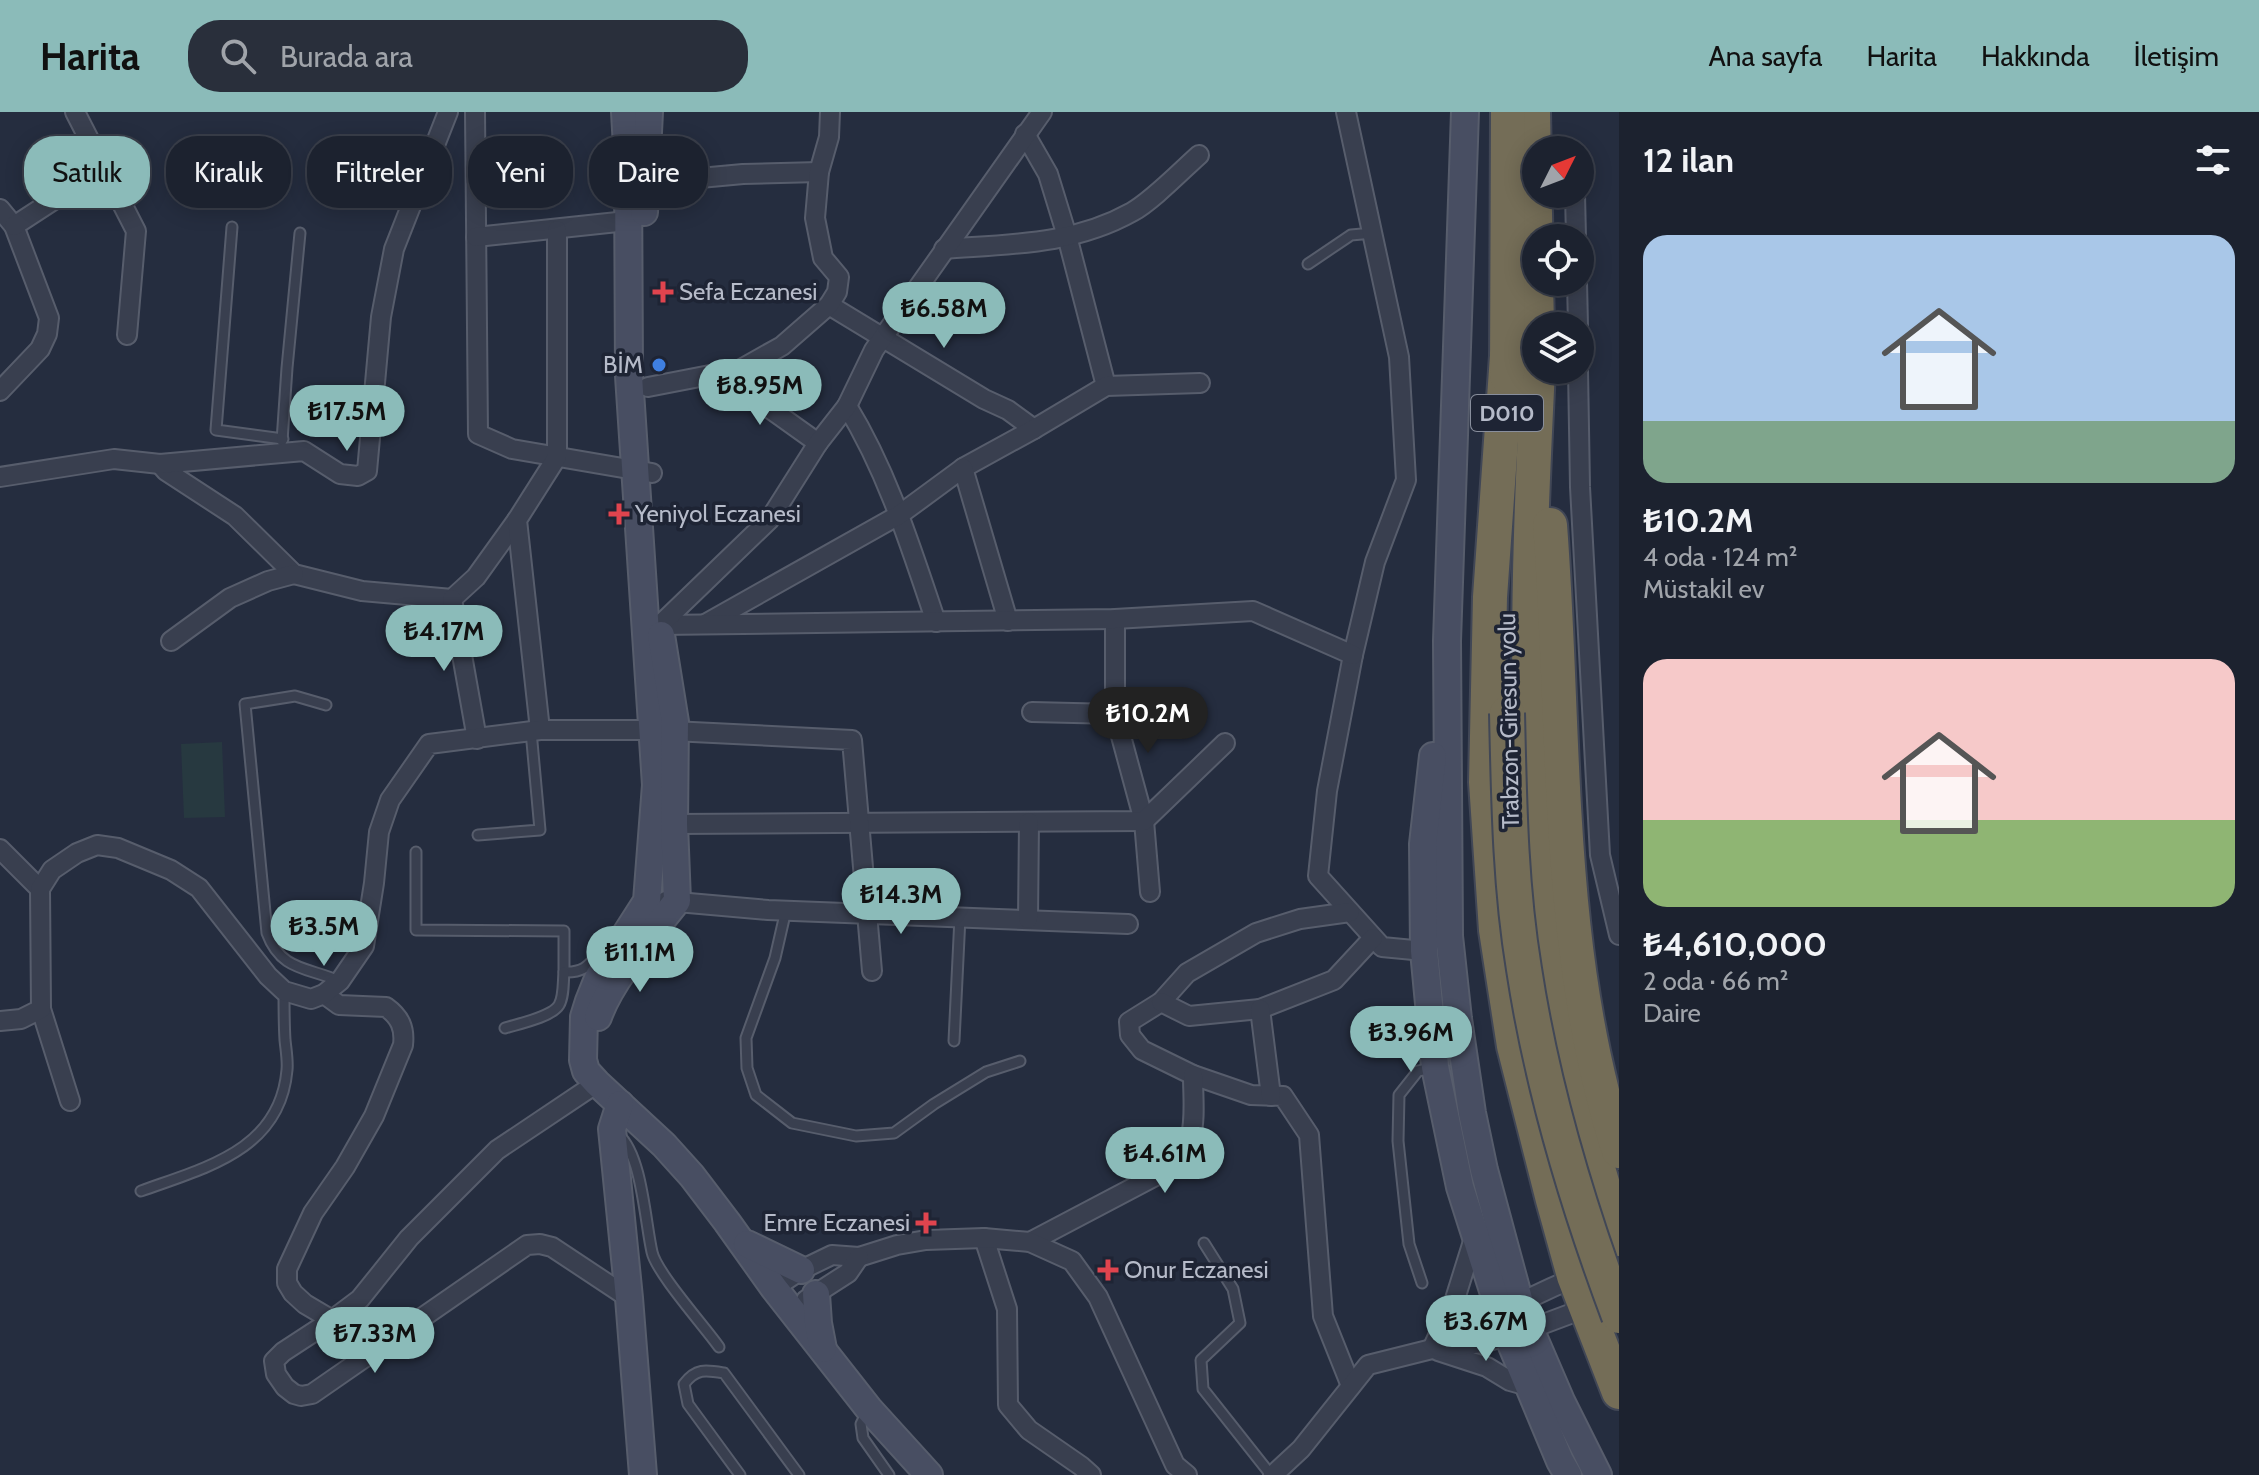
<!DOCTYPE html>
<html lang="tr">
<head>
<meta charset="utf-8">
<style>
  body { margin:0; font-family:Cabin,sans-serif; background:#292f3b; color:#f1f3f6; height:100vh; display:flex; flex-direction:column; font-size:30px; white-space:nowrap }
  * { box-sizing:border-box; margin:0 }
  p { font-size:26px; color:#a0a4aa }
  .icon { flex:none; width:44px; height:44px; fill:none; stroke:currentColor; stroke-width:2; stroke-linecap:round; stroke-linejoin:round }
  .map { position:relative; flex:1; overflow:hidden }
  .sheet { display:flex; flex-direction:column; background:#1c222f; width:640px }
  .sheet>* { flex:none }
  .hud { position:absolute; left:24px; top:24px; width:760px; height:72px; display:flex; gap:16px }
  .needle { width:52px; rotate:48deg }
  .buttons { position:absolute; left:1522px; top:24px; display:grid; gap:16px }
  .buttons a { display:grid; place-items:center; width:72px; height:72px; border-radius:50%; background:#1c222f; box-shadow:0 4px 20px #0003,0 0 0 2px #3a3f4b; font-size:40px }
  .price { position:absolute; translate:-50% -68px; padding:0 18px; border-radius:28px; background:#8bbbb9; color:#111; font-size:26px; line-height:52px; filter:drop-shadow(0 2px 4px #0008) }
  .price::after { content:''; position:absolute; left:50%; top:48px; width:24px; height:18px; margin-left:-12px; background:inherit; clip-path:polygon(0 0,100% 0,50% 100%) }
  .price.on { background:#222; color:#fff }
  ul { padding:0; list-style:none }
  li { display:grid; align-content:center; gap:16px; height:424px; padding:0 24px }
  li span { display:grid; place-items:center; height:248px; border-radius:24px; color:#555 }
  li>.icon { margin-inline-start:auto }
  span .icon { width:144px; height:144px; fill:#fffc; stroke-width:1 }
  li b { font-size:34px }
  h2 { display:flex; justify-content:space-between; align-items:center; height:96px; padding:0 24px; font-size:34px }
  .tag { padding:0 28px; border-radius:32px; background:#1c222f; box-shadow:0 4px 20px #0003,0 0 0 2px #3a3f4b; font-size:28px; line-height:72px }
  .tag.on { background:#8bbbb9; color:#111 }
  header { display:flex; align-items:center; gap:48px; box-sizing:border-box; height:112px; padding:0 40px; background:#8bbbb9; color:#111 }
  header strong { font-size:38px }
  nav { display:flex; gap:44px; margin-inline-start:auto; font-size:28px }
  .search { width:560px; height:72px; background:#292f3b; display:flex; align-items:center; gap:20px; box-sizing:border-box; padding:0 28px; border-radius:32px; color:#a0a4aa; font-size:30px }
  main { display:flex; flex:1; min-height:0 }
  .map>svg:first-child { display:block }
</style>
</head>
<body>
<header>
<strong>Harita</strong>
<div class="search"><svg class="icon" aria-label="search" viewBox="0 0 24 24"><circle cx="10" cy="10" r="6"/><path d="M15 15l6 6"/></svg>Burada ara</div>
<nav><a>Ana sayfa</a><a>Harita</a><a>Hakkında</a><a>İletişim</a></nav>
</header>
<main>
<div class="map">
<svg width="1619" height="1363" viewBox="0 0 1619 1363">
  <rect width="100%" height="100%" fill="#252d3f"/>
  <!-- green -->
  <polygon fill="#273940" points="222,630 225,705 184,706 181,632"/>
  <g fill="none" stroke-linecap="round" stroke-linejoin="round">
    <!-- lane casing -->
    <g stroke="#575d6c" stroke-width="13">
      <g id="lane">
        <polyline points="232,115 216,318 283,327"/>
        <polyline points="1308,152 1351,123 1373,121"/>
        <polyline points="282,329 287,256 300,121"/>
        <path d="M326,593L295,584L245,592L267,821C281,859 307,855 339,869"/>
        <polyline points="478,723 540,718 531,619"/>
        <path d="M416,740V818L564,819V860C586,861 589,852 603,837"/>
        <polyline points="786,798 775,846 746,926 747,956 756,983 792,1011 856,1024 894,1021 934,992 986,960 1020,949"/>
        <path d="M505,916C518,912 552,905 559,893C564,885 563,870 564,860"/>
        <polyline points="954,929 960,805"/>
        <path d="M619,1023C642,1044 645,1109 652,1140C656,1160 705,1215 719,1235"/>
        <path d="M141,1079C204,1056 280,1039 287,958C288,949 286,938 285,928C284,912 284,895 284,879"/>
        <polyline points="1204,1131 1233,1177 1240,1211 1201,1248 1203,1277 1271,1363"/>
        <polyline points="1422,1171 1409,1132 1398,1029 1399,983 1418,959 1432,956"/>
        <polyline points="867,1300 861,1312 863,1326 889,1363"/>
        <path d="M740,1363L688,1292L684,1272C696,1256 706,1258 724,1261L799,1363"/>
      </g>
    </g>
    <!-- street casing -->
    <g stroke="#575d6c" stroke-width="22">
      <g id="street">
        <polyline points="75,0 136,119 127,223"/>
        <polyline points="475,0 478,322 512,337 652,361"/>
        <polyline points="1346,0 1399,245 1406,368 1375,450 1353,543 1327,679 1318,764 1382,835 1424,839"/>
        <polyline points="1025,22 1048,62 1067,124 1106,274"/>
        <polyline points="646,71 743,62 819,60"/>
        <polyline points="1575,82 1576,126"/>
        <polyline points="0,97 14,114 49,206 47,222 40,237 0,279"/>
        <polyline points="14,114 103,56"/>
        <polyline points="476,125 627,109"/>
        <path d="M944,137C1010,132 1073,133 1132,100C1152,89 1181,59 1199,43"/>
        <polyline points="1577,170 1578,214"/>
        <polyline points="829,193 984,287 1008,298 1034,317"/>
        <polyline points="1578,258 1580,375 1600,743 1619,823"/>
        <polyline points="733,265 741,257 782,234 829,193 837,180 839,165 823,146 815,106 819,60 829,25 830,0"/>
        <polyline points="648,275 710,263 733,265 741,276 818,331"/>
        <path d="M847,294C888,361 911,436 936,510"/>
        <polyline points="160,352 166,359 235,404 294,462 362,479 452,487 476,465 517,408"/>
        <polyline points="963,356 1034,317 1106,274 1200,271"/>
        <polyline points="0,365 114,347 160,352 304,339 340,362 358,364 367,359 381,205 394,137 448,0"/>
        <polyline points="452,487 477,627"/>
        <polyline points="1115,507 1115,602 1144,709 1150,780"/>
        <polyline points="705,512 899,403 963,356 1008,509"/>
        <polyline points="660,513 1115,507 1253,499 1353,543"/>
        <polyline points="660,513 770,407 818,331 847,294 874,238 1042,0"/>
        <polyline points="171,529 230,486 268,469 294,462"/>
        <polyline points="1032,600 1115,602"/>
        <polyline points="540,618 517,408 557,345 557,118"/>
        <polyline points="674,712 1144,709 1225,631"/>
        <polyline points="0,737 40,777"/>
        <polyline points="666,789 768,798 1128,812"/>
        <polyline points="1350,800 1300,807 1256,821 1187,861 1161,890 1129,910 1130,923 1142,938 1193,963 1251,983 1283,984 1309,1023 1323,1204 1351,1274"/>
        <polyline points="1028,807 1029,710"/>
        <path d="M324,882L339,893L386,895C400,905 405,916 403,933L374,1004L345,1055L313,1101L287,1157V1171L293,1181L305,1192L332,1208"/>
        <polyline points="1161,890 1189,904 1260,897 1334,868 1373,826"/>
        <polyline points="41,897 70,989"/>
        <polyline points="1260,897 1271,984"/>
        <polyline points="0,909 21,907 41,897 40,777 52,758 77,741 97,733 118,736 171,758 199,776 268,864 284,879 311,887 324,882 340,869 364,834 374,771 379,720 390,688 429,632 540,618 652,618 852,628 872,859"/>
        <polyline points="597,971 497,1038 409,1126 360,1187 332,1208 283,1240 274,1249 276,1262 285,1275 294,1282 301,1284 312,1282 527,1133 540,1132 552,1135 629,1186"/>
        <polyline points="984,1126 1007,1197 1008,1293 1029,1318 1081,1354 1091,1363"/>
        <path d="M1030,1130L1163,1060C1201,1037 1193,1002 1193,963"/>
        <polyline points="774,1176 801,1158 832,1143 859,1145 897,1133 926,1128 984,1126 1030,1130 1072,1149 1098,1185 1175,1353 1187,1363"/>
        <polyline points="806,1188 848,1161 859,1145"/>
        <path d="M1441,1232C1499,1201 1556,1170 1619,1149"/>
        <polyline points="1432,1237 1455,1187 1475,1123"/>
        <polyline points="1438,1239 1487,1255 1510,1269 1528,1274"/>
        <polyline points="1273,1363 1301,1337 1368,1253 1432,1237 1482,1231 1530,1217 1594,1193"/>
      </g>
    </g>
    <!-- secondary casing -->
    <g stroke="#575d6c" stroke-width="30">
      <g id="secondary">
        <polyline points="625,0 628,53 629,264 656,673 647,789 599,864 589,889 584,905 583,948 586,959 597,971 664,1033 692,1064 727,1110 774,1176 869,1297 929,1363"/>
        <polyline points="1465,0 1447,529 1449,824 1458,907 1472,1001 1484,1058 1505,1136 1520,1191 1530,1217 1561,1289 1598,1363"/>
        <polyline points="644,100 649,0"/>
        <polyline points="1433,644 1423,732 1424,839 1435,955 1460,1075 1495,1185 1495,1203 1507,1222 1560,1349 1568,1363"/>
        <path d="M598,905C611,867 652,821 677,789L674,712L675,610L661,523"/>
        <polyline points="620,992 612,1017 629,1186 643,1363"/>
        <polyline points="747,1132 801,1158"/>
        <polyline points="816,1182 818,1211 823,1237"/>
      </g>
    </g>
    <!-- highway casing -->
    <g stroke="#414756" stroke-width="38">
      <g id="highway">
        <polyline points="1533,0 1536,152"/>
        <polyline points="1536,170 1537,214"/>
        <polyline points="1507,244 1490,485 1486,670 1496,818 1514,934 1553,1088 1574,1164 1619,1280"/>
        <path d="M1538,258C1527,475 1519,696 1560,911C1575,984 1598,1056 1619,1127"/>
        <polyline points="1507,264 1508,0"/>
        <path d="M1550,413C1566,621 1554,839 1619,1039"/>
      </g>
    </g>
    <!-- lane -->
    <use href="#lane" stroke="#393f4f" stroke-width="9"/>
    <!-- street -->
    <use href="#street" stroke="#393f4f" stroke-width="18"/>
    <!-- secondary -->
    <use href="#secondary" stroke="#484e62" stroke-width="26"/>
    <!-- highway -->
    <use href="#highway" stroke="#746d57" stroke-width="34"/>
    <!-- highway-bridge casing -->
    <g stroke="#414756" stroke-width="38" stroke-linecap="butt">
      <path id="highway-bridge" d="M1507,601C1509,687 1510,772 1524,857C1542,975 1577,1092 1619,1204"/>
    </g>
    <!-- highway-bridge -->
    <use href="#highway-bridge" stroke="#746d57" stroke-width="34"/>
  </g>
  <!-- markers -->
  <g fill="#e0444e" stroke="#1e2434" stroke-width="3">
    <path d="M659 168h8v8h8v8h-8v8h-8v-8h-8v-8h8z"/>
    <path d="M615 390h8v8h8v8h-8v8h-8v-8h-8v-8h8z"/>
    <path d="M922 1099h8v8h8v8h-8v8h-8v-8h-8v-8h8z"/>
    <path d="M1104 1146h8v8h8v8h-8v8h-8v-8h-8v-8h8z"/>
  </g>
  <circle fill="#3f7fe0" stroke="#1e2434" stroke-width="3" cx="659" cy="253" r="8"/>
  <g text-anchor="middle" stroke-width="7" stroke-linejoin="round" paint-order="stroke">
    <!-- shield labels -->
    <rect fill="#1e2434" stroke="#888e9c" stroke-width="2" x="1471" y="283" width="72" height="36" rx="6"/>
    <g font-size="22" font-weight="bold" fill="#b6bbc9">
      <text x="1507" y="309">D010</text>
    </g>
    <!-- poi labels -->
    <g font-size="24" fill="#b6bbc9" stroke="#1e2434" text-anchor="start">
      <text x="679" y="188">Sefa Eczanesi</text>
      <text x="643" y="261" text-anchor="end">BİM</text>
      <text x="635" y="410">Yeniyol Eczanesi</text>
      <text x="910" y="1119" text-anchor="end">Emre Eczanesi</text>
      <text x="1124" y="1166">Onur Eczanesi</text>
    </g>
    <!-- street labels -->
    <g font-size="24" fill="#b6bbc9" stroke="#1e2434">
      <text transform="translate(1509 609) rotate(-91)" y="8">Trabzon-Giresun yolu</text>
    </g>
  </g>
</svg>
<div class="buttons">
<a><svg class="needle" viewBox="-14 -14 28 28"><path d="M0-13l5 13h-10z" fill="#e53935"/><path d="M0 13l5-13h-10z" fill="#a0a4aa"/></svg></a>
<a><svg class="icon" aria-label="locate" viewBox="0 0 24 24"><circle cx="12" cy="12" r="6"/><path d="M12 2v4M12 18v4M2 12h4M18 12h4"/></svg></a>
<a><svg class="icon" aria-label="layers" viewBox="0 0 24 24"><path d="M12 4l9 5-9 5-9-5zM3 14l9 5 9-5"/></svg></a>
</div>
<b class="price" style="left:944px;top:238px">₺6.58M</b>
<b class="price" style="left:760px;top:315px">₺8.95M</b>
<b class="price" style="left:347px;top:341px">₺17.5M</b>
<b class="price" style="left:444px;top:561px">₺4.17M</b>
<b class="price on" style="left:1148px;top:643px">₺10.2M</b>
<b class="price" style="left:901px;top:824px">₺14.3M</b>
<b class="price" style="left:324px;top:856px">₺3.5M</b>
<b class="price" style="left:640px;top:882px">₺11.1M</b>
<b class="price" style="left:1411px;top:962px">₺3.96M</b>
<b class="price" style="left:1165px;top:1083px">₺4.61M</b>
<b class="price" style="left:1486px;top:1251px">₺3.67M</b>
<b class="price" style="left:375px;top:1263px">₺7.33M</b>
<div class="hud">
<a class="tag on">Satılık</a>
<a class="tag">Kiralık</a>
<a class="tag">Filtreler</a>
<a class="tag">Yeni</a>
<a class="tag">Daire</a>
</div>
</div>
<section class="sheet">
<h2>12 ilan<svg class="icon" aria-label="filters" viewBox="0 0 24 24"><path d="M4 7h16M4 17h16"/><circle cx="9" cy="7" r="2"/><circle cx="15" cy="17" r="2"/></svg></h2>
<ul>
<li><span style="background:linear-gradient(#a9c7e8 75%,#7fa58c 0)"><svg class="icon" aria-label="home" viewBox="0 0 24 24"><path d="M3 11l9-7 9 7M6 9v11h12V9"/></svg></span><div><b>₺10.2M</b><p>4 oda · 124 m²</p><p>Müstakil ev</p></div></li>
<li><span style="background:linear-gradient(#f6c9c9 65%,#8fb573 0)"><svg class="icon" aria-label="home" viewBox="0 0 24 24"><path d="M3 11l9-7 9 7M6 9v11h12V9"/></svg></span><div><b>₺4,610,000</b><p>2 oda · 66 m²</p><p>Daire</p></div></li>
</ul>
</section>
</main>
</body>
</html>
